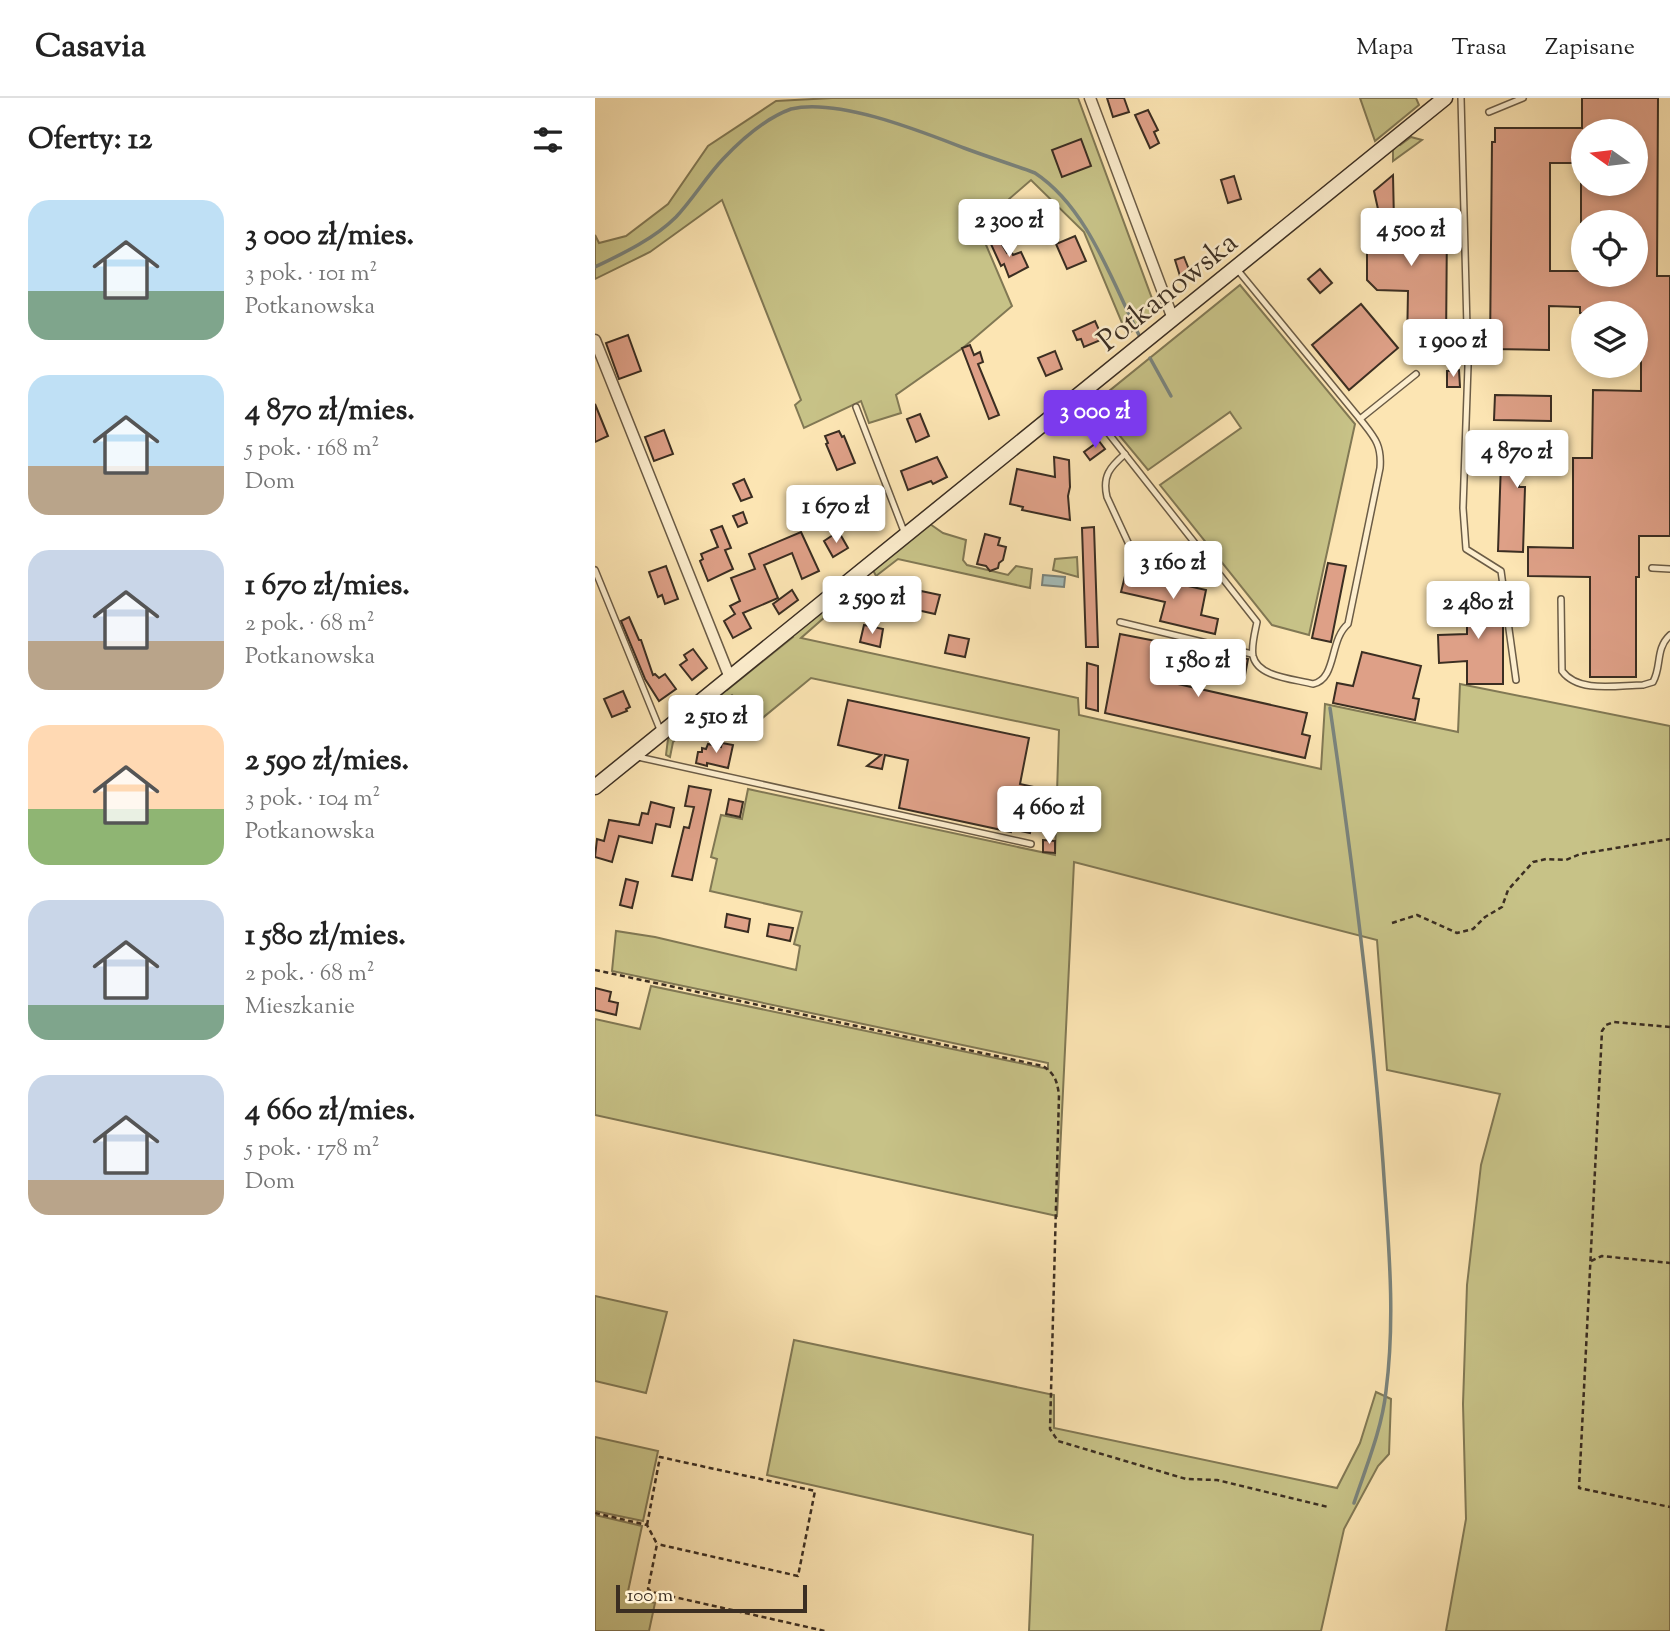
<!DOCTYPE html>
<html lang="pl">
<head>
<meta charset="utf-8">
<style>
  body { margin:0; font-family:"Sorts Mill Goudy",serif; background:#f2f2f2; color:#222; height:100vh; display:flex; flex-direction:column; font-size:26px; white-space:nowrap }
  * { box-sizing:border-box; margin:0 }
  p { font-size:23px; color:#767676 }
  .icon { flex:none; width:38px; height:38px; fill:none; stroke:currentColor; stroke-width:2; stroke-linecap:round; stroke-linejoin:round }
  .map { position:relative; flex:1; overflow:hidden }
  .details { display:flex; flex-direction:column; background:#fff; width:595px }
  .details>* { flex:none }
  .needle { width:46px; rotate:284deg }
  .controls { position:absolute; left:976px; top:21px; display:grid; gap:14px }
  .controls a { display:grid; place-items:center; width:77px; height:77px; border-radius:50%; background:#fff; box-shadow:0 4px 10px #0003; font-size:35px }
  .scale { position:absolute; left:21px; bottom:18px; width:191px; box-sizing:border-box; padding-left:7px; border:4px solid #3b2e22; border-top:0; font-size:19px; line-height:24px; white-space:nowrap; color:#3b2e22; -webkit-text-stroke:5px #fdeece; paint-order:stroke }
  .price { position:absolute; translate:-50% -60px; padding:0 16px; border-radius:7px; background:#fff; color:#222; font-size:23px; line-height:46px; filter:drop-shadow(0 2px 4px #0008) }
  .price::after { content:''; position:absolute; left:50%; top:42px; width:21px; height:16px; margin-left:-10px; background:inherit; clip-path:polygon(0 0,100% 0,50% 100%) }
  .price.selected { background:#7c3aed; color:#fff }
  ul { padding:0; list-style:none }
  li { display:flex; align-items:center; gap:21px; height:175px; padding:0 28px }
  li span { display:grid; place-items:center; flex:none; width:196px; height:140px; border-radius:21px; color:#555 }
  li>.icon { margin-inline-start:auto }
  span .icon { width:84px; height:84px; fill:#fffc; stroke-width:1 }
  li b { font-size:30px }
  h2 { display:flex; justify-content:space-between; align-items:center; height:84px; padding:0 28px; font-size:30px }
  header { display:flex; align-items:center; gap:42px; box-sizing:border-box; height:98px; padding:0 35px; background:#fff; border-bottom:2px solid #e0e0e0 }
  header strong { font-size:33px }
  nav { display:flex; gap:38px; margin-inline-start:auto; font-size:24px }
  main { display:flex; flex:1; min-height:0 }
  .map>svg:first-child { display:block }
</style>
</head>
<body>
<header>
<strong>Casavia</strong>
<nav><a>Mapa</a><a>Trasa</a><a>Zapisane</a></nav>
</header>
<main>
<section class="details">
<h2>Oferty: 12<svg class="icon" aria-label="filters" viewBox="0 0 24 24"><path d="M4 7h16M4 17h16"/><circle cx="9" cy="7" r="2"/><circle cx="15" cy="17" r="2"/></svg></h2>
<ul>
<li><span style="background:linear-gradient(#bfe0f5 65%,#7fa58c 0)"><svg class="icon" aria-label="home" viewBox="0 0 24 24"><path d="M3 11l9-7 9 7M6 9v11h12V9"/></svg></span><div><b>3 000 zł/mies.</b><p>3 pok. · 101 m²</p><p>Potkanowska</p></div></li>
<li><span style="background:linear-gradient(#bfe0f5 65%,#b9a48a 0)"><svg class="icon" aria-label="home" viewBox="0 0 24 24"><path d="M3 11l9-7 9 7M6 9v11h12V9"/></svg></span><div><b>4 870 zł/mies.</b><p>5 pok. · 168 m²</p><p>Dom</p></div></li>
<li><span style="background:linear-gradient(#c9d6e8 65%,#b9a48a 0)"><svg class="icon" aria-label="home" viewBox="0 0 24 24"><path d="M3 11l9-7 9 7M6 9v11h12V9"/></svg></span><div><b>1 670 zł/mies.</b><p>2 pok. · 68 m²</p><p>Potkanowska</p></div></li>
<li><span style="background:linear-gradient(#ffd9b3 60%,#8fb573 0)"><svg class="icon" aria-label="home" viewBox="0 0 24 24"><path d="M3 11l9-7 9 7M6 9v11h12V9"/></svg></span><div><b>2 590 zł/mies.</b><p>3 pok. · 104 m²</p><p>Potkanowska</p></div></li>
<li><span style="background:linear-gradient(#c9d6e8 75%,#7fa58c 0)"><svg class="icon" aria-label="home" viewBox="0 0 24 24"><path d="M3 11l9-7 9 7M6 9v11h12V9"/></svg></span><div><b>1 580 zł/mies.</b><p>2 pok. · 68 m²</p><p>Mieszkanie</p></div></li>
<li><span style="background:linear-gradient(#c9d6e8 75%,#b9a48a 0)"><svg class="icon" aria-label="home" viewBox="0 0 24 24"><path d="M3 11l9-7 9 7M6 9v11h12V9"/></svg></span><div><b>4 660 zł/mies.</b><p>5 pok. · 178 m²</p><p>Dom</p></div></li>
</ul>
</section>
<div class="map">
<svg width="1075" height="1533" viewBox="0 0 1075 1533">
  <rect width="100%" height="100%" fill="#fce5b3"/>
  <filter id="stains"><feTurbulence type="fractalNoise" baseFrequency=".00286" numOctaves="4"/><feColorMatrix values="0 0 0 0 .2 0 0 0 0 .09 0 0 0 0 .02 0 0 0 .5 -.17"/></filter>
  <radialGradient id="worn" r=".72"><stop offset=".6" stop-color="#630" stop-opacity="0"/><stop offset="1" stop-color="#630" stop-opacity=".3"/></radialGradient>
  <!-- green -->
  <g fill="#c7c287" stroke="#817854" stroke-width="2">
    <polygon points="237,0 483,0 562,214 532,237 489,134 436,82 383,128 417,208 369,249 301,297 306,315 274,325 266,303 209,330 200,307 206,302 127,102 55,154 0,181 0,137 4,145 31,138 73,106 113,48 181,3"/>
    <polygon points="765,0 821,0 824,7 780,43"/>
    <polygon points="816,39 827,42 798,63 798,52 803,46 805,47"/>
    <polygon points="645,187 760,326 714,537 677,527 565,387 646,330 635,314 553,372 505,314 503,302"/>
    <polygon points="335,426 348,435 371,442 368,462 372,467 413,477 421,468 437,471 435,490 303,461 281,478 278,472"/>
    <polygon points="482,459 483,479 458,472 460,461"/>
    <polygon points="268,481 273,485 318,494 313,517 246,502 239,511 206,540 483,600 484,617 726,671 730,606 863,634 865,586 1075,628 1075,1533 851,1533 871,1421 868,1306 872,1187 886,1067 905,996 792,972 782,842 479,764 462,1118 0,1017 0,921 45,931 56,888 453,971 453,965 17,873 21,833 60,839 201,872 205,848 199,846 207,814 115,793 122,761 116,759 126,717 147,721 153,691 460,757 464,632 216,580 165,622 137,597 78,644 75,659 71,657 73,641 112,607 116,611 120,607 116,603 130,591 132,592 198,539 197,537"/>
    <polygon points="0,1198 72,1214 51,1295 0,1283"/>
    <polygon points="199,1242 459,1297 459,1330 742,1390 765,1345 781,1294 796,1301 794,1356 783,1368 749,1431 726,1533 434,1533 438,1437 172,1377"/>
    <polygon points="0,1339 63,1353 48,1423 0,1413"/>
    <polygon points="0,1417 47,1428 32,1498 60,1505 54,1533 0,1533"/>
  </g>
  <!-- water -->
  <polygon fill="#a4bcb8" stroke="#7a837c" stroke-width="2" points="448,477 470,479 469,489 447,487"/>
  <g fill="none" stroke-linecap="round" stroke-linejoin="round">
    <!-- stream -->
    <g stroke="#7a837c" stroke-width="3.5">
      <path d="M0,169C27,156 59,141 81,119C98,101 111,79 128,61C146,42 171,20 196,11C243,0 325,33 369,50C393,59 416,66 440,75C493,110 517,184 545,239"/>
      <polyline points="555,260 576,298"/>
      <path d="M735,610C757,761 777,913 788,1065C793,1141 801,1216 791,1293C787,1331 771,1369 759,1405"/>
    </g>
  </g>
  <!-- building -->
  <g fill="#dea087" stroke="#3b2e22" stroke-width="2" fill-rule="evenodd">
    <polygon points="512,0 529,0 534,14 518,19"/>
    <path d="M987,0H1063L1062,178H1075V438H1044V479H1041V579H995V479L933,478V449L978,450V360H997L998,292L1046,293V262H1041V215H985V209L954,208V252L895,251L897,44H900V30H987ZM989,33H1041V86H986V124H1041V177H989V173H955V65H989Z"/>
    <polygon points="553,12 563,32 559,34 564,45 555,50 540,17"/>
    <polygon points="486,41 496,68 467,79 457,52"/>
    <polygon points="798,77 799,124 852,124 851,248 812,248 813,193 782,192 772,182 772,134 776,134 777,118 783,111 779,93"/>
    <polygon points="639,78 646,101 633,105 626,82"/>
    <polygon points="480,138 491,163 472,171 461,146"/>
    <polygon points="403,140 412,155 416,153 418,157 426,154 433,169 414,179 409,166 406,168 395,144"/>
    <polygon points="589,159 595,174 585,178 580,162"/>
    <polygon points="725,171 737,185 725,195 713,181"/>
    <polygon points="766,206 803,250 754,292 717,247"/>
    <polygon points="500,223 508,241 489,249 486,241 482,242 478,233"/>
    <polygon points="33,237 46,273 24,281 11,245"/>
    <polygon points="375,247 379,257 385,254 388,264 383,266 404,317 394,321 367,250"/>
    <polygon points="460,253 467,271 451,278 443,260"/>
    <polygon points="864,272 865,289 852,289 852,273"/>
    <polygon points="900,297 956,298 956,323 899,322"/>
    <polygon points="0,306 13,338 0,344"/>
    <polygon points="325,316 334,338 321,344 312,321"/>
    <polygon points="69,332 78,356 59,363 50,339"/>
    <polygon points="244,333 247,339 249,338 260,365 242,372 231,346 233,345 230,338"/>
    <polygon points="504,343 510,351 495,362 489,354"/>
    <polygon points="904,345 962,345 962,364 925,364 924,389 930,389 928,454 903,453 906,364 904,364"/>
    <polygon points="342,359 352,379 338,386 336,383 313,392 306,373"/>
    <polygon points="459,359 474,362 475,389 473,398 475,422 427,412 428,409 415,406 422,371 460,379"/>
    <polygon points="149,381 157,399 146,403 138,386"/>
    <polygon points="280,401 287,420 261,431 253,411"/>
    <polygon points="148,414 152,425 143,429 138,418"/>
    <polygon points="127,428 136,450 130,452 138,471 113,483 105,463 108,461 106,456 123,449 116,432"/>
    <polygon points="499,429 503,549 491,549 487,430"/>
    <polygon points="206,434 224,473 207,481 197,455 169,467 183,500 148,515 156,530 138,540 129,523 140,516 135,508 145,503 136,480 160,471 154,456"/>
    <polygon points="241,435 242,438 245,436 253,450 238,459 229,443"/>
    <polygon points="390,436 405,440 403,447 411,449 408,462 404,465 403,470 395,473 391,468 382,466"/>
    <polygon points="733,465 751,468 736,544 717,540"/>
    <polygon points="71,468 83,501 70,506 67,497 63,499 54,474"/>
    <polygon points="531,474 611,492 606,517 623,521 620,536 565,523 570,504 526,494"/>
    <polygon points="197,492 203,502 184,516 178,506"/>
    <polygon points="326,493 345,497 340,516 322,512"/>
    <polygon points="872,496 904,496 908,523 908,586 872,586 872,563 844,565 843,537 872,536"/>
    <polygon points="34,519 44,542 46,542 58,577 60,576 64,580 70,576 81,591 64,603 50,581 26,523"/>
    <polygon points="269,527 288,531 285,549 265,544"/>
    <polygon points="525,536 653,561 650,577 569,561 565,582 712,615 707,636 715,638 710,660 510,615"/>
    <polygon points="354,537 374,541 370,559 350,555"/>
    <polygon points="98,551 112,570 97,582 85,567 92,562 89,557"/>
    <polygon points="767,554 826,568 818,600 824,601 820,622 738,605 742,585 758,588"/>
    <polygon points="492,565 503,568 503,613 491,610"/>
    <polygon points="28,593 35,609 31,611 32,613 17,619 9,601"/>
    <polygon points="253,602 434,640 425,686 448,691 445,703 442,702 435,735 417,731 416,734 304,710 313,662 290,657 287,671 272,668 286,657 243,647"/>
    <polygon points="127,645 138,647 133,670 112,665 112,668 101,665 103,654 107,654 107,650 111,651 113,646 126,649"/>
    <polygon points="94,688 116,692 97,782 77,778 89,729 94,730 99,709 90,708"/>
    <polygon points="134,701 148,704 145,719 131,716"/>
    <polygon points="56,704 79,710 75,729 61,726 57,745 24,738 17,764 0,759 2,741 9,743 14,722 44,727 47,715 53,716"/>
    <polygon points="448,742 460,743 460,755 448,754"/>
    <polygon points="31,781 43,784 37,810 25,807"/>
    <polygon points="132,816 155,821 153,834 130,829"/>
    <polygon points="174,826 198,830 195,843 172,838"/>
    <polygon points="0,890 16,894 14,903 23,905 21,917 0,912"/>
  </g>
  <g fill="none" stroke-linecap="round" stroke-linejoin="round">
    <!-- lane casing -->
    <g stroke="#6b5c46" stroke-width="8">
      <g id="lane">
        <polyline points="866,0 873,268 868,410 871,451 906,473 921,582"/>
        <polyline points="894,14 928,0"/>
        <polyline points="641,170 765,321 821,276"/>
        <path d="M484,298L662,524C660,534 656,548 658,558C663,580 701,581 718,586C742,581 734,542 753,526L785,370C787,346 779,339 765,321"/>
        <polyline points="261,309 310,436"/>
        <path d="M530,356C515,369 507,378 512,399L543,466"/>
        <polyline points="1057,470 1075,471"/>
        <polyline points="0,472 66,634"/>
        <path d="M966,501L967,573C984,596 1024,587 1048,587L1058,584C1067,568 1060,551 1075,537"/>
        <polyline points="525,524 657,556"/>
        <polyline points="43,659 436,746"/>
      </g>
    </g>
    <!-- street casing -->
    <g stroke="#6b5c46" stroke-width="13">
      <g id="street">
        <polyline points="495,0 578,221"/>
        <polyline points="0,242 135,580"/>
      </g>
    </g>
    <!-- secondary casing -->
    <g stroke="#3b2e22" stroke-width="17">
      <polyline id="secondary" points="0,689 850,0"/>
    </g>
    <!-- path -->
    <g stroke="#3b2e22" stroke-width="2.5" stroke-dasharray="5 3.5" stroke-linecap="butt">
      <polyline points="797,825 822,817 862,835 878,831 890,819 907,809 913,792 938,764 951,761 971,762 985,756 1075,741"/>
      <path d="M0,872L448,968C460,976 462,983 464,997L455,1331L463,1343L591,1381L622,1382L733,1409"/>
      <polyline points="1075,929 1019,924 1011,927 1007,933 984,1390 1075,1409"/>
      <polyline points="996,1163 1007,1158 1075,1165"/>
      <polyline points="0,1415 52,1427 62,1446 53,1491 57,1494 230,1533"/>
      <polyline points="52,1427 65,1359 220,1393 203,1478 62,1446"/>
    </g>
    <!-- lane -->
    <use href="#lane" stroke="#fdeece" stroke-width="5"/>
    <!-- street -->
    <use href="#street" stroke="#fdeece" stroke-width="10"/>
    <!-- secondary -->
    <use href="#secondary" stroke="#fdeece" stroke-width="14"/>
  </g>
  <g text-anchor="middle" stroke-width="5" stroke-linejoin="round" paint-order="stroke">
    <!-- street labels -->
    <g font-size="30" fill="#3b2e22" stroke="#fdeece">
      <text transform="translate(572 193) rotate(-39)" y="10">Potkanowska</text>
    </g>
  </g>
  <rect width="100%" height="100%" filter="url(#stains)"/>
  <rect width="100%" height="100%" fill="url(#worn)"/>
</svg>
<div class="controls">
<a><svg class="needle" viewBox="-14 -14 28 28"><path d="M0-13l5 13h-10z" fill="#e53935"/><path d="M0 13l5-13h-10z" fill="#767676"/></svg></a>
<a><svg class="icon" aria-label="locate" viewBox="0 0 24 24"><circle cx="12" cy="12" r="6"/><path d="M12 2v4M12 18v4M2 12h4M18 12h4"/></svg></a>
<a><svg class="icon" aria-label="layers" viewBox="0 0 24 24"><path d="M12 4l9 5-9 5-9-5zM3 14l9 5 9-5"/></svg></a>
</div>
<div class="scale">100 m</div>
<b class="price" style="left:414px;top:161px">2 300 zł</b>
<b class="price" style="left:816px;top:170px">4 500 zł</b>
<b class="price" style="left:858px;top:281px">1 900 zł</b>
<b class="price selected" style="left:500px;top:352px">3 000 zł</b>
<b class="price" style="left:922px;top:392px">4 870 zł</b>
<b class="price" style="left:241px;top:447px">1 670 zł</b>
<b class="price" style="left:578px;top:503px">3 160 zł</b>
<b class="price" style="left:277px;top:538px">2 590 zł</b>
<b class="price" style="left:883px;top:543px">2 480 zł</b>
<b class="price" style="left:603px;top:601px">1 580 zł</b>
<b class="price" style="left:121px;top:657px">2 510 zł</b>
<b class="price" style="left:454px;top:748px">4 660 zł</b>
</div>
</main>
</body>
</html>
